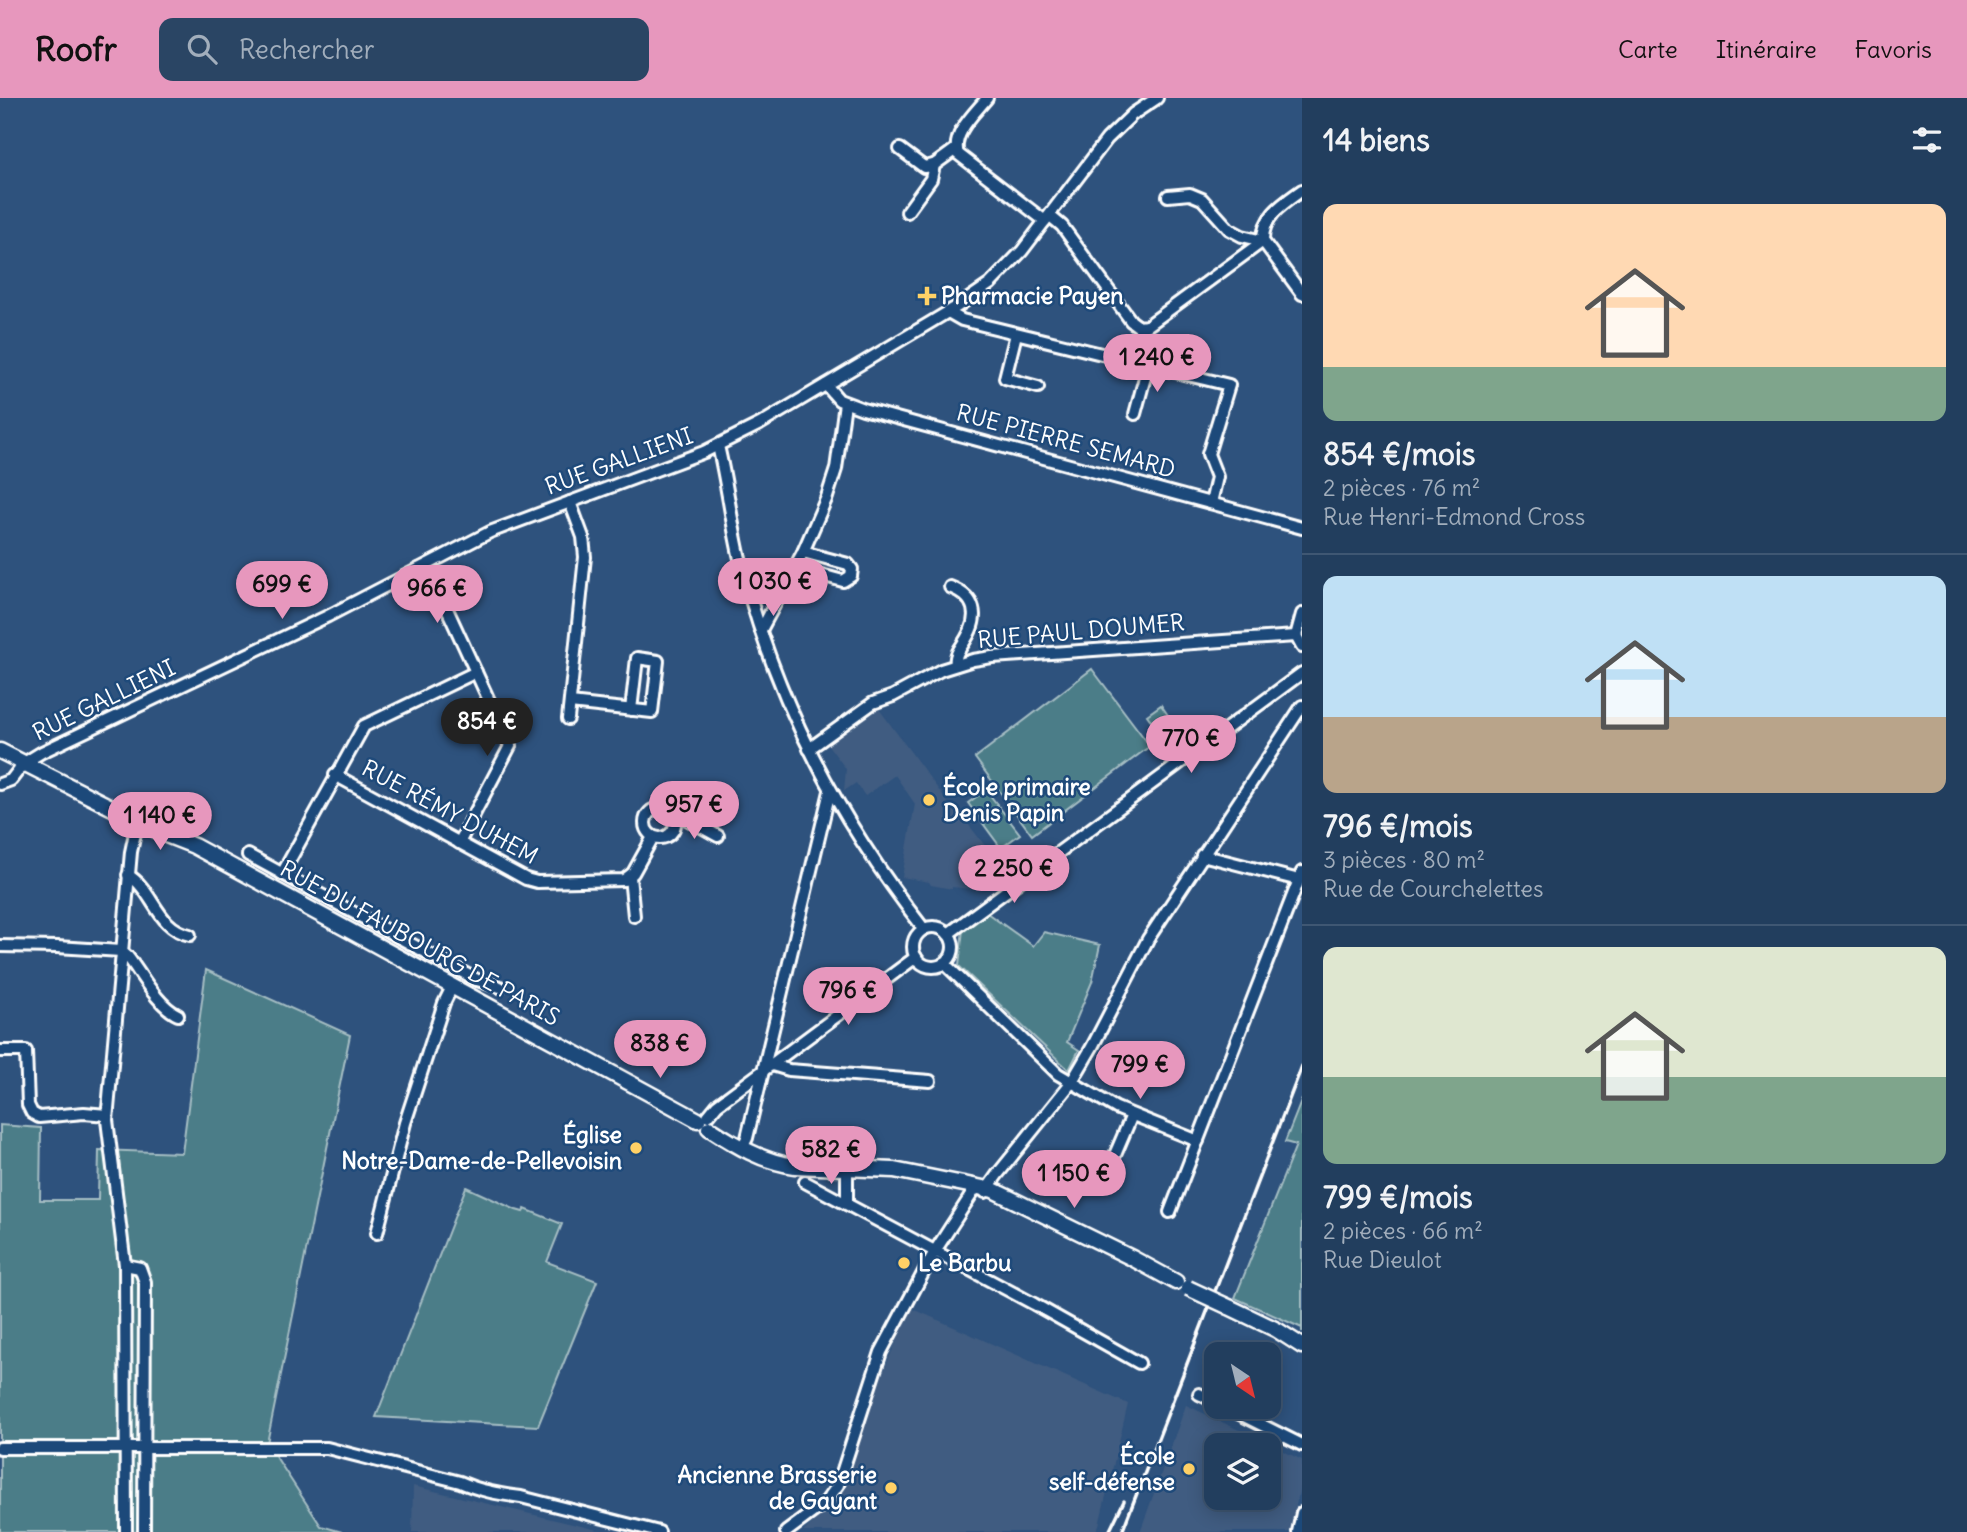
<!DOCTYPE html>
<html lang="fr">
<head>
<meta charset="utf-8">
<style>
  body { margin:0; font-family:Delius,sans-serif; background:#2a4564; color:#f1f3f6; height:100vh; display:flex; flex-direction:column; font-size:26px; white-space:nowrap }
  * { box-sizing:border-box; margin:0 }
  p { font-size:23px; color:#a2aebc }
  .icon { flex:none; width:38px; height:38px; fill:none; stroke:currentColor; stroke-width:2; stroke-linecap:round; stroke-linejoin:round }
  .map { position:relative; flex:1; overflow:hidden }
  .side { display:flex; flex-direction:column; background:#223e5e; width:665px }
  .side>* { flex:none }
  .needle { width:46px; rotate:145deg }
  .controls { position:absolute; left:1204px; top:1244px; display:grid; gap:14px }
  .controls a { display:grid; place-items:center; width:77px; height:77px; border-radius:14px; background:#223e5e; box-shadow:0 4px 18px #0003,0 0 0 2px #3f5773; font-size:35px }
  .price { position:absolute; translate:-50% -60px; padding:0 16px; border-radius:24px; background:#e797bd; color:#111; font-size:23px; line-height:46px; filter:drop-shadow(0 2px 4px #0008) }
  .price::after { content:''; position:absolute; left:50%; top:42px; width:21px; height:16px; margin-left:-10px; background:inherit; clip-path:polygon(0 0,100% 0,50% 100%) }
  .price.selected { background:#222; color:#fff }
  ul { padding:0; list-style:none }
  li { display:grid; align-content:center; gap:14px; height:371px; padding:0 21px }
  li+li { border-top:2px solid #3f5773 }
  li span { display:grid; place-items:center; height:217px; border-radius:14px; color:#555 }
  li>.icon { margin-inline-start:auto }
  span .icon { width:126px; height:126px; fill:#fffc; stroke-width:1 }
  li b { font-size:30px }
  h2 { display:flex; justify-content:space-between; align-items:center; height:84px; padding:0 21px; font-size:30px }
  header { display:flex; align-items:center; gap:42px; box-sizing:border-box; height:98px; padding:0 35px; background:#e797bd; color:#111 }
  header strong { font-size:33px }
  nav { display:flex; gap:38px; margin-inline-start:auto; font-size:24px }
  .search { width:490px; height:63px; background:#2a4564; display:flex; align-items:center; gap:18px; box-sizing:border-box; padding:0 24px; border-radius:14px; color:#a2aebc; font-size:26px }
  main { display:flex; flex:1; min-height:0 }
  .map>svg:first-child { display:block }
</style>
</head>
<body>
<header>
<strong>Roofr</strong>
<div class="search"><svg class="icon" aria-label="search" viewBox="0 0 24 24"><circle cx="10" cy="10" r="6"/><path d="M15 15l6 6"/></svg>Rechercher</div>
<nav><a>Carte</a><a>Itinéraire</a><a>Favoris</a></nav>
</header>
<main>
<div class="map">
<svg width="1302" height="1434" viewBox="0 0 1302 1434">
  <rect width="100%" height="100%" fill="#2e527d"/>
  <filter id="ink" filterUnits="userSpaceOnUse"><feTurbulence type="fractalNoise" baseFrequency=".0143" numOctaves="2"/><feDisplacementMap in="SourceGraphic" scale="14" xChannelSelector="R" yChannelSelector="G"/><feConvolveMatrix kernelMatrix="1 2 1 2 8 2 1 2 1" color-interpolation-filters="sRGB"/></filter>
  <g filter="url(#ink)">
    <!-- built -->
    <g fill="#405c81" fill-rule="evenodd">
      <polygon points="879,611 954,713 957,712 1009,778 1005,780 984,776 981,792 952,789 952,791 931,787 929,784 902,779 915,706 895,677 865,698 856,685 844,693 846,671 828,647"/>
      <polygon points="911,1210 1128,1306 1099,1427 1095,1434 803,1434 825,1413 843,1385 874,1294"/>
      <path d="M1186,1307L1302,1362V1380L1290,1434H1140ZM1216,1348H1269V1400H1216Z"/>
      <polygon points="413,1388 606,1434 412,1434"/>
    </g>
    <!-- green -->
    <g fill="#4c7d88" stroke="#a6bec4" stroke-width="2">
      <polygon points="1092,571 1150,648 1032,737 975,660"/>
      <polygon points="1161,607 1181,636 1168,646 1147,617"/>
      <polygon points="986,692 1020,736 1001,750 968,705"/>
      <polygon points="987,815 1033,848 1044,834 1100,847 1092,884 1067,944 1079,952 1069,972 959,868 963,831"/>
      <polygon points="206,872 350,937 267,1345 321,1428 342,1434 0,1434 0,1027 41,1030 40,1102 98,1102 99,1052 182,1055"/>
      <polygon points="1302,1001 1302,1234 1302,1230 1235,1200 1296,1047 1285,1044"/>
      <polygon points="466,1089 516,1112 523,1114 525,1111 562,1126 547,1164 597,1183 538,1328 376,1319"/>
    </g>
    <g fill="none" stroke-linecap="round" stroke-linejoin="round">
      <!-- minor casing -->
      <g stroke="#fff" stroke-width="16">
        <g id="minor">
          <path d="M987,0C975,15 951,36 958,56L1045,123"/>
          <polyline points="900,51 924,69 934,67"/>
          <polyline points="1168,98 1190,96 1202,101 1229,131 1242,138 1263,143 1302,196"/>
          <polyline points="907,114 931,81 934,67 956,51"/>
          <polyline points="1050,118 1062,128 1131,223 1139,229 1147,228 1263,143"/>
          <path d="M1263,143C1262,118 1284,105 1302,92"/>
          <polyline points="948,214 962,222 1229,287 1208,356 1217,379 1211,405"/>
          <polyline points="1016,236 1005,280 1038,289"/>
          <polyline points="826,287 839,302 863,311 1302,430"/>
          <polyline points="1135,316 1148,268"/>
          <path d="M718,348C728,389 732,432 743,473C777,605 840,724 924,831"/>
          <polyline points="795,470 843,483 851,478 852,471 848,466 803,454"/>
          <polyline points="419,471 425,482 447,511 510,648 459,745"/>
          <path d="M950,489C976,499 980,518 966,541C961,550 954,556 956,567"/>
          <polyline points="761,532 803,454 827,399 836,371 845,305"/>
          <polyline points="1296,538 1302,516"/>
          <polyline points="570,605 652,614 658,563 637,560 631,612"/>
          <polyline points="568,621 585,459 583,439 570,404"/>
          <polyline points="809,651 873,605 893,598 941,572 973,562 992,559 1296,538 1302,549"/>
          <polyline points="335,677 526,781 537,784 624,782 633,775 653,739"/>
          <polyline points="0,686 11,682 24,665 42,654 328,518 490,434 704,354 760,326 958,208 990,186 1022,153 1107,41 1133,16 1157,0"/>
          <circle cx="660" cy="725" r="15"/>
          <polyline points="674,721 685,720 718,738"/>
          <polyline points="248,757 477,882 500,889"/>
          <polyline points="1202,757 1299,782"/>
          <polyline points="282,776 364,628 476,574"/>
          <path d="M128,777C154,792 156,830 190,837"/>
          <polyline points="630,779 634,818"/>
          <circle cx="933" cy="849" r="20"/>
          <polyline points="948,836 1302,575"/>
          <path d="M0,848L57,849L121,853L128,859C141,876 158,908 178,917"/>
          <polyline points="944,865 1058,976 1116,1010 1198,1043"/>
          <polyline points="0,953 26,953 28,1007 32,1015 39,1019 84,1015 107,1017"/>
          <polyline points="772,967 789,972 930,983"/>
          <polyline points="708,1018 717,1007 916,859"/>
          <polyline points="742,1050 747,1040 830,693"/>
          <polyline points="847,1069 847,1106"/>
          <polyline points="1106,1078 1132,1017"/>
          <polyline points="805,1084 1034,1206 1139,1265"/>
          <polyline points="985,1094 997,1077 1071,985 1092,949 1148,841 1302,608"/>
          <polyline points="1170,1114 1302,774"/>
          <polyline points="377,1135 405,1025 444,905 452,889"/>
          <polyline points="125,1167 140,1170 145,1184 144,1434"/>
          <polyline points="1199,1296 1216,1304"/>
          <polyline points="1226,1309 1302,1347"/>
          <path d="M0,1350H327L460,1384C480,1393 499,1396 521,1399L659,1434"/>
          <polyline points="126,1434 125,1167 107,1022 131,754 135,735 146,716"/>
          <polyline points="786,1434 825,1405 838,1387 881,1254 935,1153 977,1088"/>
          <polyline points="1298,1434 1302,1415"/>
        </g>
      </g>
      <!-- major casing -->
      <g stroke="#fff" stroke-width="19">
        <g id="major">
          <polyline points="0,653 166,737 194,748 698,1022"/>
          <path d="M709,1030C735,1047 763,1064 795,1068L894,1072L993,1092L1132,1160L1176,1184"/>
          <polyline points="1229,1209 1277,1232 1302,1248"/>
        </g>
      </g>
      <!-- minor -->
      <use href="#minor" stroke="#1f4a7a" stroke-width="10"/>
      <!-- major -->
      <use href="#major" stroke="#1f4a7a" stroke-width="14"/>
      <!-- rail -->
      <g stroke="#fff" stroke-width="3.5">
        <polyline points="1109,1434 1124,1403"/>
        <polyline points="1122,1434 1302,968"/>
      </g>
      <!-- major-bridge casing -->
      <g stroke="#fff" stroke-width="19" stroke-linecap="butt">
        <polyline id="major-bridge" points="1188,1190 1229,1209"/>
      </g>
      <!-- major-bridge -->
      <use href="#major-bridge" stroke="#1f4a7a" stroke-width="14"/>
    </g>
  </g>
  <!-- markers -->
  <g fill="#ffd166" stroke="#1f4a7a" stroke-width="2.5">
    <path d="M923.5 187.5h7v7h7v7h-7v7h-7v-7h-7v-7h7z"/>
    <circle cx="929" cy="702" r="7"/>
    <circle cx="636" cy="1050" r="7"/>
    <circle cx="904" cy="1165" r="7"/>
    <circle cx="1189" cy="1371" r="7"/>
    <circle cx="891" cy="1390" r="7"/>
  </g>
  <g text-anchor="middle" stroke-width="5" stroke-linejoin="round" paint-order="stroke">
    <!-- poi labels -->
    <g font-size="23" font-weight="bold" fill="#fff" stroke="#1f4a7a" text-anchor="start">
      <text x="941" y="206">Pharmacie Payen</text>
      <text x="943" y="697">École primaire<tspan x="943" dy="26">Denis Papin</tspan></text>
      <text x="622" y="1045" text-anchor="end">Église<tspan x="622" dy="26">Notre-Dame-de-Pellevoisin</tspan></text>
      <text x="918" y="1173">Le Barbu</text>
      <text x="1175" y="1366" text-anchor="end">École<tspan x="1175" dy="26">self-défense</tspan></text>
      <text x="877" y="1385" text-anchor="end">Ancienne Brasserie<tspan x="877" dy="26">de Gayant</tspan></text>
    </g>
    <!-- street labels -->
    <g font-size="23" fill="#fff" stroke="#1f4a7a">
      <text transform="translate(1066 343) rotate(15)" y="8">RUE PIERRE SEMARD</text>
      <text transform="translate(619 363) rotate(-20)" y="8">RUE GALLIENI</text>
      <text transform="translate(1081 533) rotate(-5)" y="8">RUE PAUL DOUMER</text>
      <text transform="translate(104 602) rotate(-26)" y="8">RUE GALLIENI</text>
      <text transform="translate(450 714) rotate(28)" y="8">RUE RÉMY DUHEM</text>
      <text transform="translate(420 845) rotate(29)" y="8">RUE DU FAUBOURG DE PARIS</text>
    </g>
  </g>
</svg>
<div class="controls">
<a><svg class="needle" viewBox="-14 -14 28 28"><path d="M0-13l5 13h-10z" fill="#e53935"/><path d="M0 13l5-13h-10z" fill="#a2aebc"/></svg></a>
<a><svg class="icon" aria-label="layers" viewBox="0 0 24 24"><path d="M12 4l9 5-9 5-9-5zM3 14l9 5 9-5"/></svg></a>
</div>
<b class="price" style="left:1157px;top:296px">1 240 €</b>
<b class="price" style="left:773px;top:520px">1 030 €</b>
<b class="price" style="left:282px;top:523px">699 €</b>
<b class="price" style="left:437px;top:527px">966 €</b>
<b class="price selected" style="left:487px;top:660px">854 €</b>
<b class="price" style="left:1191px;top:677px">770 €</b>
<b class="price" style="left:694px;top:743px">957 €</b>
<b class="price" style="left:160px;top:754px">1 140 €</b>
<b class="price" style="left:1014px;top:807px">2 250 €</b>
<b class="price" style="left:848px;top:929px">796 €</b>
<b class="price" style="left:660px;top:982px">838 €</b>
<b class="price" style="left:1140px;top:1003px">799 €</b>
<b class="price" style="left:831px;top:1088px">582 €</b>
<b class="price" style="left:1074px;top:1112px">1 150 €</b>
</div>
<section class="side">
<h2>14 biens<svg class="icon" aria-label="filters" viewBox="0 0 24 24"><path d="M4 7h16M4 17h16"/><circle cx="9" cy="7" r="2"/><circle cx="15" cy="17" r="2"/></svg></h2>
<ul>
<li><span style="background:linear-gradient(#ffd9b3 75%,#7fa58c 0)"><svg class="icon" aria-label="home" viewBox="0 0 24 24"><path d="M3 11l9-7 9 7M6 9v11h12V9"/></svg></span><div><b>854 €/mois</b><p>2 pièces · 76 m²</p><p>Rue Henri-Edmond Cross</p></div></li>
<li><span style="background:linear-gradient(#bfe0f5 65%,#b9a48a 0)"><svg class="icon" aria-label="home" viewBox="0 0 24 24"><path d="M3 11l9-7 9 7M6 9v11h12V9"/></svg></span><div><b>796 €/mois</b><p>3 pièces · 80 m²</p><p>Rue de Courchelettes</p></div></li>
<li><span style="background:linear-gradient(#dfe7d0 60%,#7fa58c 0)"><svg class="icon" aria-label="home" viewBox="0 0 24 24"><path d="M3 11l9-7 9 7M6 9v11h12V9"/></svg></span><div><b>799 €/mois</b><p>2 pièces · 66 m²</p><p>Rue Dieulot</p></div></li>
</ul>
</section>
</main>
</body>
</html>
